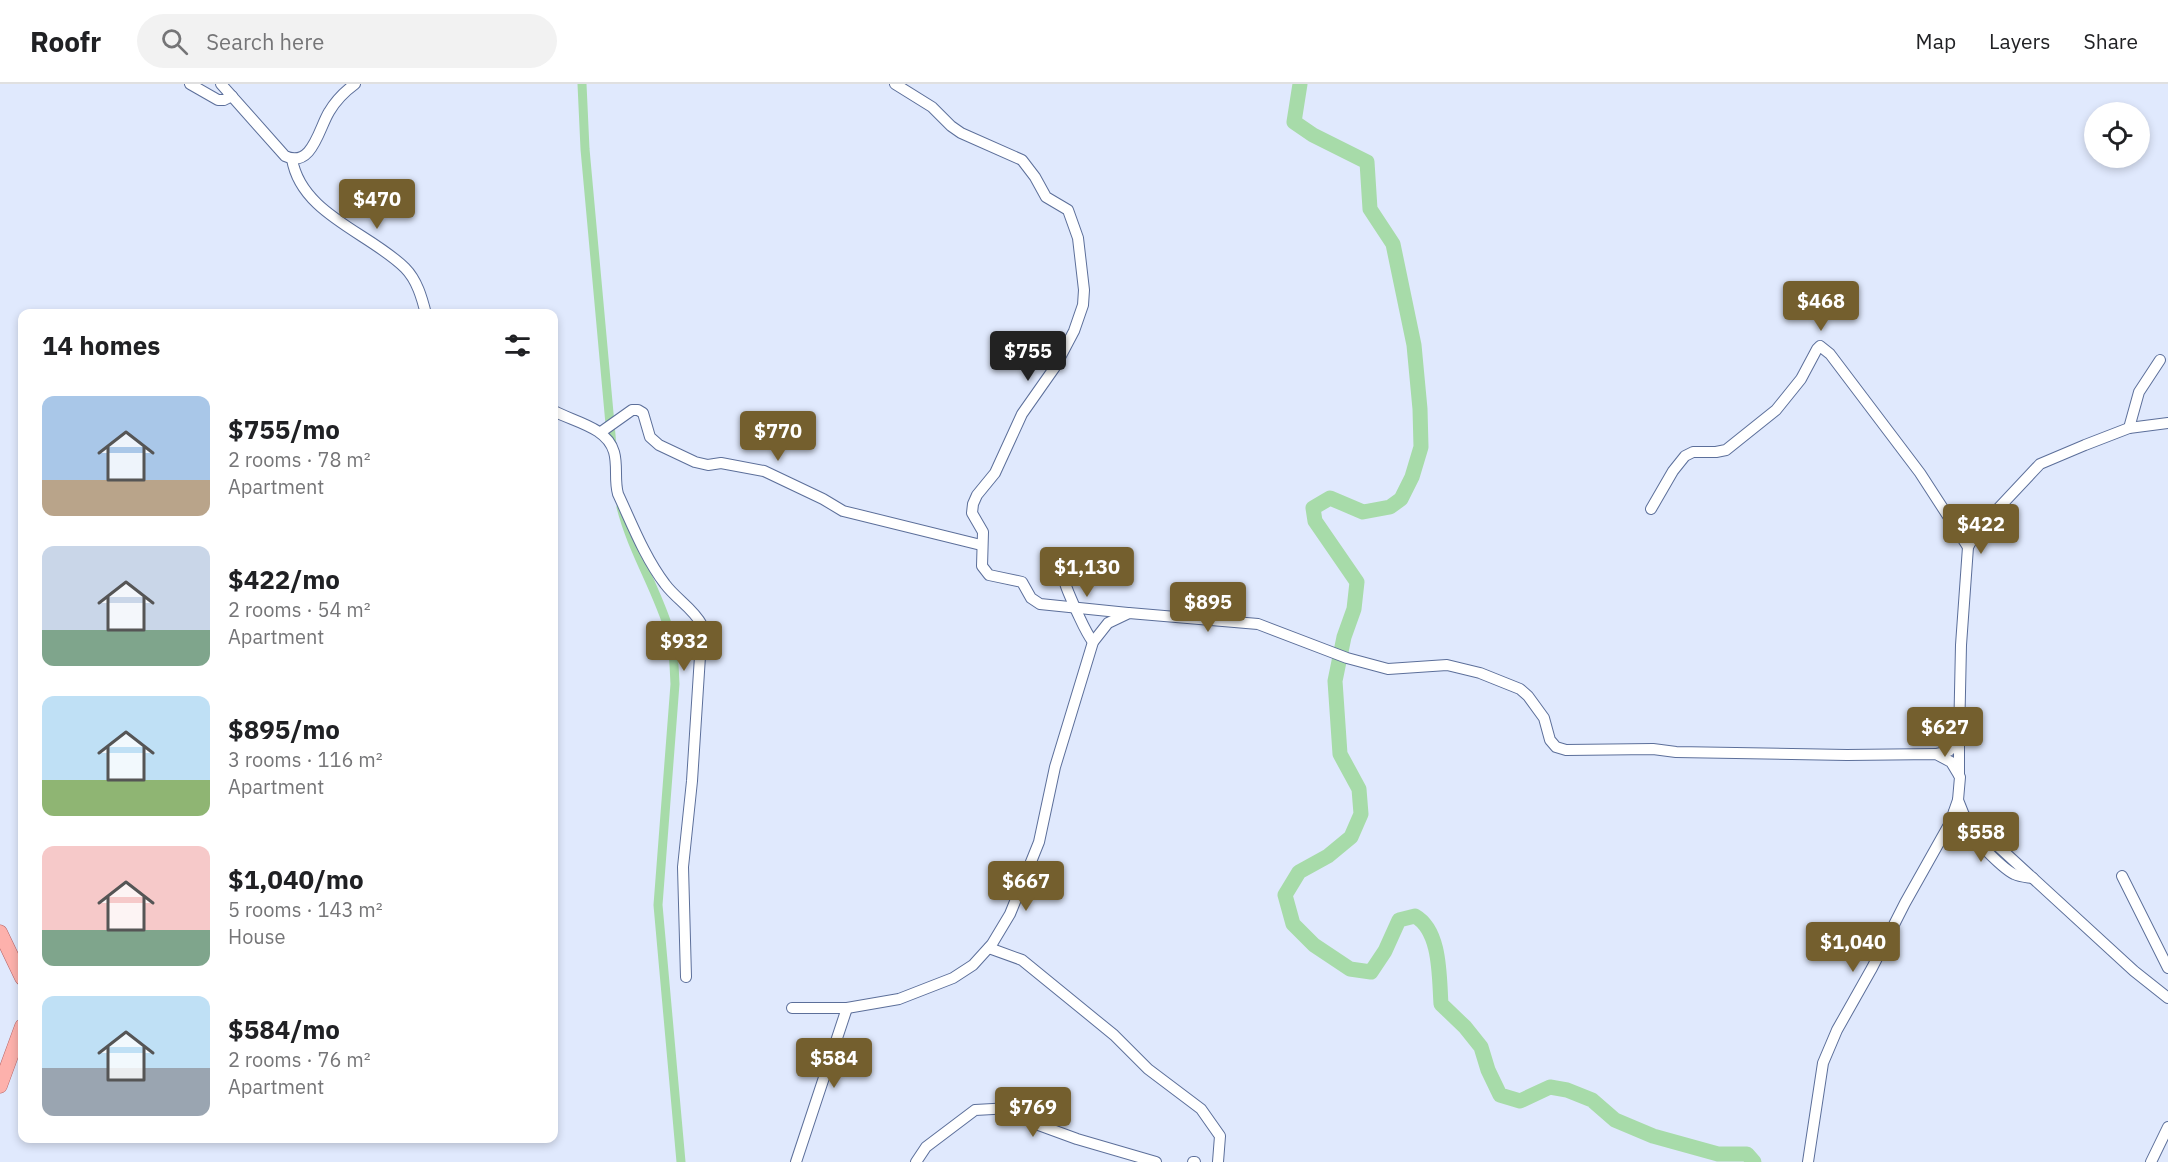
<!DOCTYPE html>
<html lang="en">
<head>
<meta charset="utf-8">
<style>
  body { margin:0; font-family:"IBM Plex Sans",sans-serif; background:#f2f2f2; color:#202124; height:100vh; display:flex; flex-direction:column; font-size:22px; white-space:nowrap }
  * { box-sizing:border-box; margin:0 }
  p { font-size:20px; color:#757577 }
  .icon { flex:none; width:33px; height:33px; fill:none; stroke:currentColor; stroke-width:2; stroke-linecap:round; stroke-linejoin:round }
  .map { position:relative; flex:1; overflow:hidden }
  .sheet { position:absolute; left:18px; top:225px; width:540px; height:834px; display:flex; flex-direction:column; background:#fff; border-radius:12px; box-shadow:0 3px 9px #0003 }
  .sheet>* { flex:none }
  .controls { position:absolute; left:2084px; top:18px; display:grid; gap:12px }
  .controls a { display:grid; place-items:center; width:66px; height:66px; border-radius:50%; background:#fff; box-shadow:0 3px 9px #0003; font-size:30px }
  .price { position:absolute; translate:-50% -51px; padding:0 14px; border-radius:6px; background:#745f2e; color:#fff; font-size:20px; line-height:39px; filter:drop-shadow(0 2px 3px #0008) }
  .price::after { content:''; position:absolute; left:50%; top:36px; width:18px; height:14px; margin-left:-9px; background:inherit; clip-path:polygon(0 0,100% 0,50% 100%) }
  .price.on { background:#222; color:#fff }
  ul { padding:0; list-style:none }
  li { display:flex; align-items:center; gap:18px; height:150px; padding:0 24px }
  li span { display:grid; place-items:center; flex:none; width:168px; height:120px; border-radius:12px; color:#555 }
  li>.icon { margin-inline-start:auto }
  span .icon { width:72px; height:72px; fill:#fffc; stroke-width:1 }
  li b { font-size:26px }
  h2 { display:flex; justify-content:space-between; align-items:center; height:72px; padding:0 24px; font-size:26px }
  header { display:flex; align-items:center; gap:36px; box-sizing:border-box; height:84px; padding:0 30px; background:#fff; border-bottom:2px solid #e0e0e0 }
  header strong { font-size:28px }
  nav { display:flex; gap:33px; margin-inline-start:auto; font-size:21px }
  .search { width:420px; height:54px; background:#f2f2f2; display:flex; align-items:center; gap:15px; box-sizing:border-box; padding:0 21px; border-radius:33px; color:#757577; font-size:22px }
  .map>svg:first-child { display:block }
</style>
</head>
<body>
<header>
<strong>Roofr</strong>
<div class="search"><svg class="icon" aria-label="search" viewBox="0 0 24 24"><circle cx="10" cy="10" r="6"/><path d="M15 15l6 6"/></svg>Search here</div>
<nav><a>Map</a><a>Layers</a><a>Share</a></nav>
</header>
<div class="map">
<svg width="2168" height="1078" viewBox="0 0 2168 1078">
  <rect width="100%" height="100%" fill="#e0e9fd"/>
  <g fill="none" stroke-linecap="round" stroke-linejoin="round">
    <!-- canal -->
    <g stroke="#a7dba9" stroke-width="9">
      <polyline points="582,0 585,65 612,362"/>
      <path d="M621,423C632,467 657,505 670,549C674,565 674,583 675,600L658,821L681,1078"/>
    </g>
    <!-- river -->
    <path stroke="#a7dba9" stroke-width="15" d="M1300,0L1294,38L1313,51L1367,78L1370,125L1393,160L1414,261L1420,325L1421,363L1412,393L1401,415L1390,423L1363,428L1330,414L1313,424L1315,437L1357,498L1354,525L1344,553L1335,597L1340,670L1359,705L1361,730L1351,753L1328,772L1299,788L1285,811L1293,840L1314,861L1350,885L1371,888L1385,867L1399,836L1415,832C1441,847 1439,892 1441,920L1465,943L1481,963L1488,986L1500,1011L1520,1017L1550,1003L1567,1006L1592,1016L1615,1036L1653,1052L1718,1070H1747L1754,1078"/>
    <!-- minor casing -->
    <g stroke="#5c6f9a" stroke-width="12">
      <g id="minor">
        <polyline points="190,0 218,16 224,16 232,12"/>
        <path d="M221,0L285,72C312,85 319,44 329,28C336,16 344,8 355,0"/>
        <polyline points="895,0 932,23 951,42 961,49 1022,76 1035,93 1046,113 1068,126 1078,154 1084,206 1083,221 1074,247 1055,283 1022,330 995,389 977,411 973,420 972,429 983,448 982,482 989,491 1022,498 1031,514 1040,520 1128,529"/>
        <path d="M292,75C301,130 370,149 405,184C417,196 422,214 426,230"/>
        <path d="M554,327C574,338 607,343 614,368C618,382 614,396 618,410C632,440 645,474 665,500C676,515 693,524 702,541L692,697L683,783L686,893"/>
        <polyline points="2129,344 2139,308 2160,276"/>
        <polyline points="601,348 632,326 638,326 643,329 650,353 659,361 695,378 708,381 721,379 764,387 823,415 843,427 981,461"/>
        <polyline points="1651,425 1673,387 1685,372 1693,368 1716,368 1726,366 1776,326 1801,295 1817,265 1820,262 1830,270 1920,389 1968,463"/>
        <path d="M1063,474C1060,495 1068,506 1075,524C1081,536 1085,547 1093,558"/>
        <polyline points="1959,655 1959,691"/>
        <polyline points="1936,670 1949,667 1959,655 1961,561 1968,463 1977,447 2040,380 2085,361 2129,344 2168,339"/>
        <path d="M1954,728C1960,741 2001,784 2014,790C2020,793 2026,793 2033,794"/>
        <polyline points="2122,792 2168,884"/>
        <polyline points="989,864 1022,876 1114,951 1148,985 1201,1025 1220,1052 1218,1078"/>
        <polyline points="792,924 847,924 899,915 953,894 973,881 992,860 1010,830 1039,758 1055,683 1093,558 1108,539 1129,529 1258,540 1347,574 1388,585 1447,581 1480,589 1520,605 1528,612 1544,634 1550,656 1556,663 1566,666 1653,665 1676,668 1847,671 1936,670 1951,678 1960,693 1958,716 1964,731 2134,887 2168,914"/>
        <polyline points="796,1078 847,924"/>
        <polyline points="916,1078 926,1063 975,1026 1011,1024 1036,1040 1077,1055 1156,1078"/>
        <polyline points="1193,1078 1195,1078"/>
        <polyline points="1808,1078 1823,979 1837,946 1872,884 1905,819 1950,739 1958,716"/>
        <polyline points="2151,1078 2168,1043"/>
      </g>
    </g>
    <!-- major casing -->
    <g stroke="#b46466" stroke-width="15">
      <g id="major">
        <polyline points="0,848 22,894"/>
        <polyline points="0,1002 22,942"/>
      </g>
    </g>
    <!-- minor -->
    <use href="#minor" stroke="#fff" stroke-width="10"/>
    <!-- major -->
    <use href="#major" stroke="#fdb1ac" stroke-width="14"/>
  </g>
</svg>
<div class="controls">
<a><svg class="icon" aria-label="locate" viewBox="0 0 24 24"><circle cx="12" cy="12" r="6"/><path d="M12 2v4M12 18v4M2 12h4M18 12h4"/></svg></a>
</div>
<b class="price" style="left:377px;top:146px">$470</b>
<b class="price" style="left:1821px;top:248px">$468</b>
<b class="price on" style="left:1028px;top:298px">$755</b>
<b class="price" style="left:778px;top:378px">$770</b>
<b class="price" style="left:1981px;top:471px">$422</b>
<b class="price" style="left:1087px;top:514px">$1,130</b>
<b class="price" style="left:1208px;top:549px">$895</b>
<b class="price" style="left:684px;top:588px">$932</b>
<b class="price" style="left:1945px;top:674px">$627</b>
<b class="price" style="left:1981px;top:779px">$558</b>
<b class="price" style="left:1026px;top:828px">$667</b>
<b class="price" style="left:1853px;top:889px">$1,040</b>
<b class="price" style="left:834px;top:1005px">$584</b>
<b class="price" style="left:1033px;top:1054px">$769</b>
<section class="sheet">
<h2>14 homes<svg class="icon" aria-label="filters" viewBox="0 0 24 24"><path d="M4 7h16M4 17h16"/><circle cx="9" cy="7" r="2"/><circle cx="15" cy="17" r="2"/></svg></h2>
<ul>
<li><span style="background:linear-gradient(#a9c7e8 70%,#b9a48a 0)"><svg class="icon" aria-label="home" viewBox="0 0 24 24"><path d="M3 11l9-7 9 7M6 9v11h12V9"/></svg></span><div><b>$755/mo</b><p>2 rooms · 78 m²</p><p>Apartment</p></div></li>
<li><span style="background:linear-gradient(#c9d6e8 70%,#7fa58c 0)"><svg class="icon" aria-label="home" viewBox="0 0 24 24"><path d="M3 11l9-7 9 7M6 9v11h12V9"/></svg></span><div><b>$422/mo</b><p>2 rooms · 54 m²</p><p>Apartment</p></div></li>
<li><span style="background:linear-gradient(#bfe0f5 70%,#8fb573 0)"><svg class="icon" aria-label="home" viewBox="0 0 24 24"><path d="M3 11l9-7 9 7M6 9v11h12V9"/></svg></span><div><b>$895/mo</b><p>3 rooms · 116 m²</p><p>Apartment</p></div></li>
<li><span style="background:linear-gradient(#f6c9c9 70%,#7fa58c 0)"><svg class="icon" aria-label="home" viewBox="0 0 24 24"><path d="M3 11l9-7 9 7M6 9v11h12V9"/></svg></span><div><b>$1,040/mo</b><p>5 rooms · 143 m²</p><p>House</p></div></li>
<li><span style="background:linear-gradient(#bfe0f5 60%,#9aa5b1 0)"><svg class="icon" aria-label="home" viewBox="0 0 24 24"><path d="M3 11l9-7 9 7M6 9v11h12V9"/></svg></span><div><b>$584/mo</b><p>2 rooms · 76 m²</p><p>Apartment</p></div></li>
</ul>
</section>
</div>
</body>
</html>
